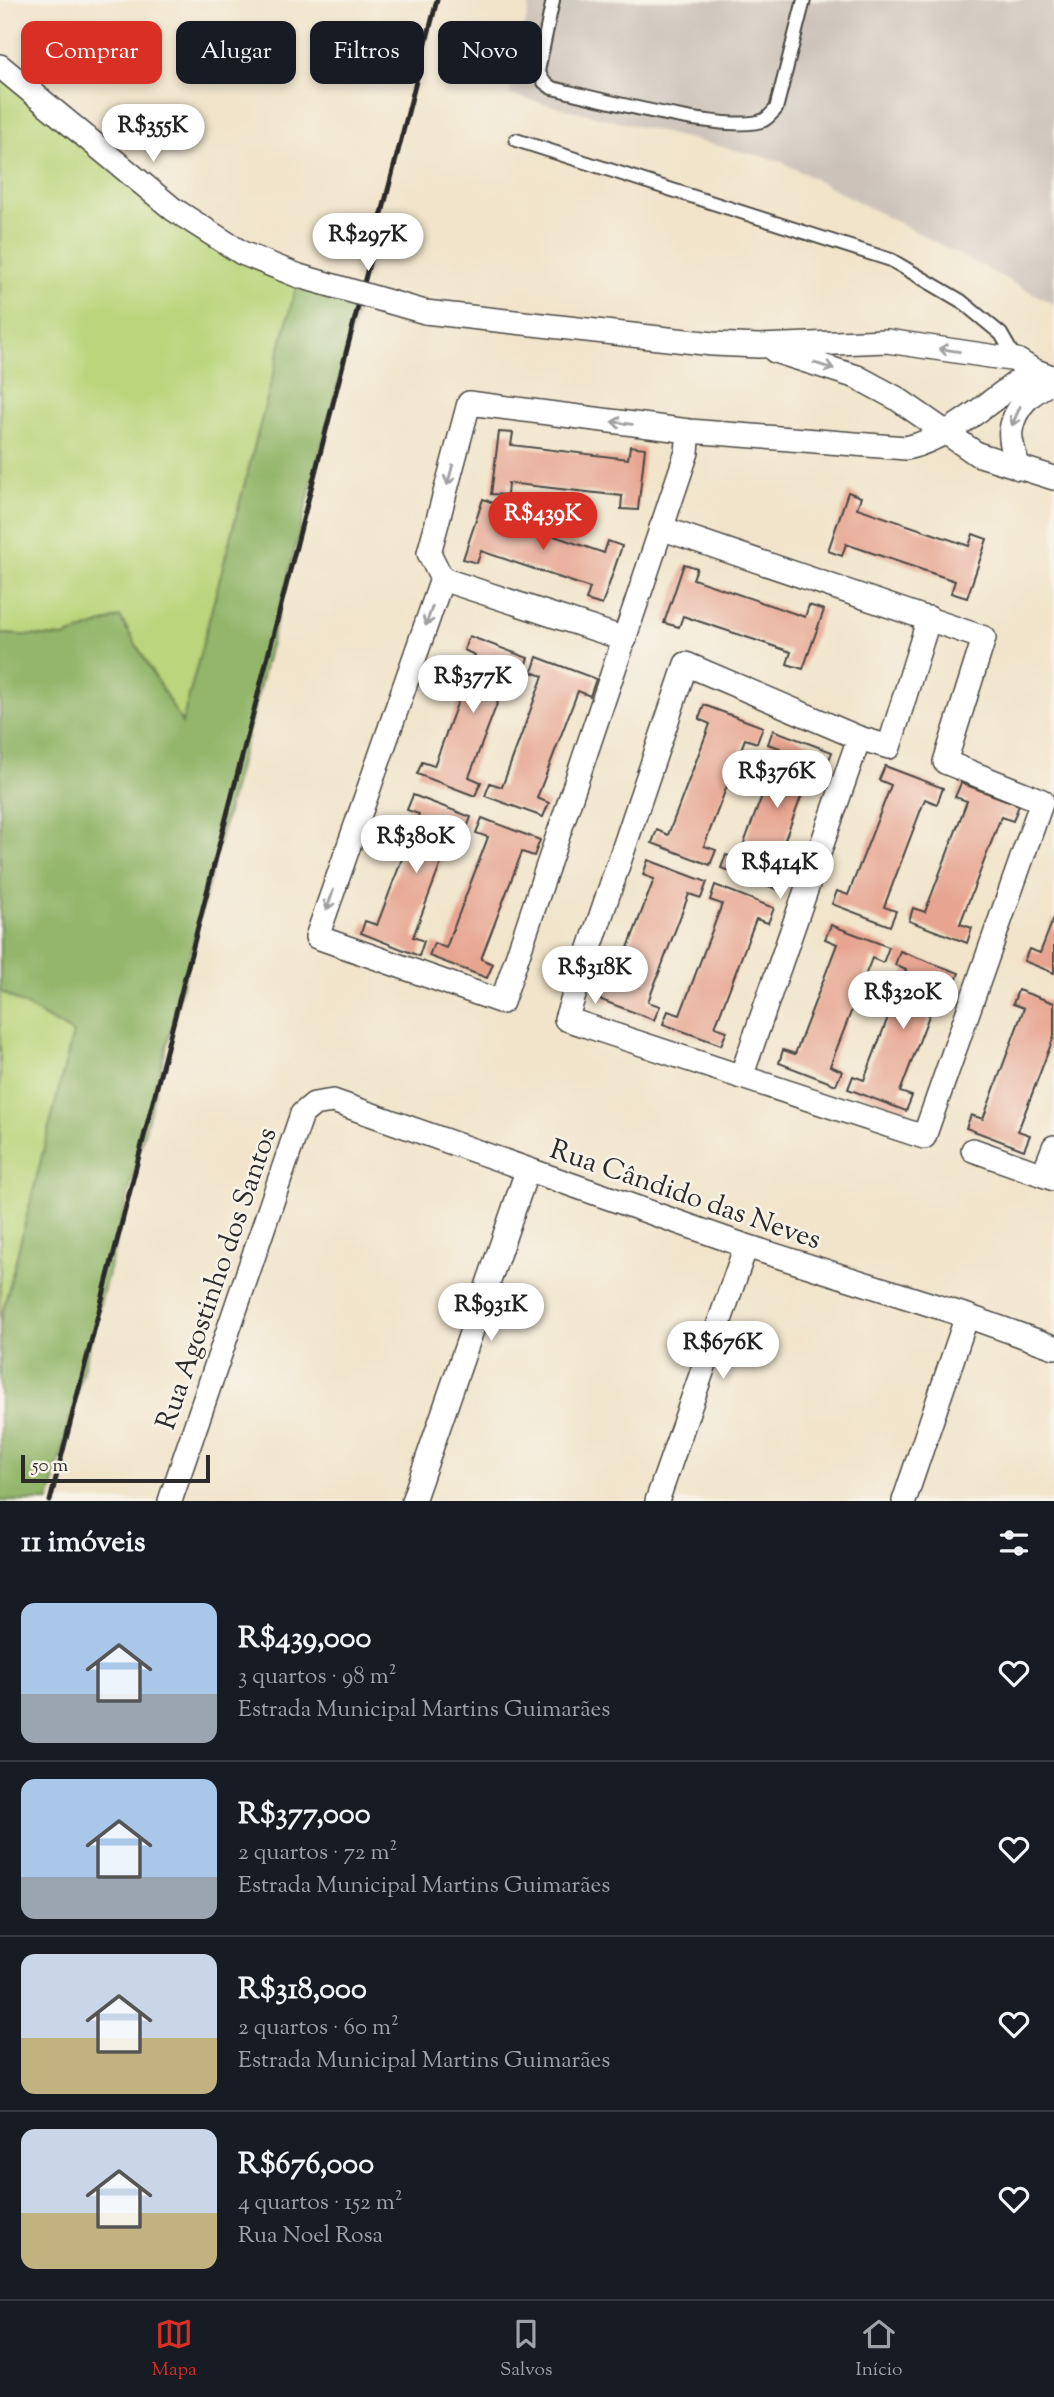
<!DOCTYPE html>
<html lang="pt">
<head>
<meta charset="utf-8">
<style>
  body { margin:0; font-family:"Sorts Mill Goudy",serif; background:#242831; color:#f1f3f6; height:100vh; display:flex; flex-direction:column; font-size:26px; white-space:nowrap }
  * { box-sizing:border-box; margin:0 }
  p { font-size:23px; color:#9ea1a6 }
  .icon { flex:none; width:38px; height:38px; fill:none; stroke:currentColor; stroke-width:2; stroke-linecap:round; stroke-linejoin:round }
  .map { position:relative; height:1501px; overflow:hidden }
  .details { display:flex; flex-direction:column; background:#171b24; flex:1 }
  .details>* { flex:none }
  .top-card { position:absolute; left:21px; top:21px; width:700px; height:63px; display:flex; gap:14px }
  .scale { position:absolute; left:21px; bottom:18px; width:189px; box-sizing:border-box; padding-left:7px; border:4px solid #2b2b2b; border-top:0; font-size:19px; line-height:24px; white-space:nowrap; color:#2b2b2b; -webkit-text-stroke:5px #f7f3e8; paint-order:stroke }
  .price { position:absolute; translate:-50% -60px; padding:0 16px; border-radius:24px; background:#fff; color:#222; font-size:23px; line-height:46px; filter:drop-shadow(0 2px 4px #0008) }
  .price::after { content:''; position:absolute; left:50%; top:42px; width:21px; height:16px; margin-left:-10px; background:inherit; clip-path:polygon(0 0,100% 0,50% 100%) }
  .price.current { background:#d93025; color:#fff }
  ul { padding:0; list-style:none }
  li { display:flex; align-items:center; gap:21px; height:175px; padding:0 21px }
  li+li { border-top:2px solid #363941 }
  li span { display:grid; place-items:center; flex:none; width:196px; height:140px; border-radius:14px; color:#555 }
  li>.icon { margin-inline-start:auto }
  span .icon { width:84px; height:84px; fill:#fffc; stroke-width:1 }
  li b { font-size:30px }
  h2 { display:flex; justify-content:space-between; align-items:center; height:84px; padding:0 21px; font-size:30px }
  .pill { padding:0 24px; border-radius:14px; background:#171b24; box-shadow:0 4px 10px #0003; font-size:24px; line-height:63px }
  .pill.current { background:#d93025; color:#fff }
  .tab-bar { display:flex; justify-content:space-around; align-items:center; height:98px; border-top:2px solid #363941; background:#171b24; font-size:19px; color:#9ea1a6 }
  .tab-bar a { display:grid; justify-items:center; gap:4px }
  .tab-bar .current { color:#d93025 }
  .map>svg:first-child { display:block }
</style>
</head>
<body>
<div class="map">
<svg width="1054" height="1501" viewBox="0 0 1054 1501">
  <rect width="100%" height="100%" fill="#f7f3e8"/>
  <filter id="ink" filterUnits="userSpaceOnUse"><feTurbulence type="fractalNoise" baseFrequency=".0143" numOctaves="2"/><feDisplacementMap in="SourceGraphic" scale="14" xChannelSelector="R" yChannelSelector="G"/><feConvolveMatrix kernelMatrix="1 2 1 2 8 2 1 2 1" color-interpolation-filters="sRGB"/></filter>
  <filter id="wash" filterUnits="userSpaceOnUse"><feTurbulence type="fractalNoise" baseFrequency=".00686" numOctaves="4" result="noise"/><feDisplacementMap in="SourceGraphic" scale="28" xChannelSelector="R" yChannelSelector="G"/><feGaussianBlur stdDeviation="1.57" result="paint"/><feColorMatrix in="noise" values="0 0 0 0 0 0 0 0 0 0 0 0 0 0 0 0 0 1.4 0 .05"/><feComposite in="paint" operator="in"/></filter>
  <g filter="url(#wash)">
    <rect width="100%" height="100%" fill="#f1e4ca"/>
    <!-- industrial -->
    <polygon fill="#ccc2b9" points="531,0 1054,0 1054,304 780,161 509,95"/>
    <!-- green -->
    <g fill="#bad57b" stroke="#728053" stroke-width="2">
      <polygon points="0,66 173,209 299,276 182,724 120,617 64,637 0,634"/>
      <polygon points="0,991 73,1033 0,1323"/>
    </g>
    <!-- forest -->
    <polygon fill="#93b66b" stroke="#5f704b" stroke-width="2" points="299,276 360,298 49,1501 0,1501 0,1323 73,1033 0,991 0,634 64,637 120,617 182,723"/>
    <g id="blocks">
      <!-- building -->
      <g fill="#e7a490">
        <polygon points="499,432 513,433 511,445 628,459 630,446 645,448 638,510 621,509 622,496 508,483 507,495 491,494"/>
        <polygon points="848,492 861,497 857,508 969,546 973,534 987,539 967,598 951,593 955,581 846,544 842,556 828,551"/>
        <polygon points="483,499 496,504 492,515 604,553 608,541 622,546 602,605 586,600 590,588 481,551 477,563 463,559"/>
        <polygon points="684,564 697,568 693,579 805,617 809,605 824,610 803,669 787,664 791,652 683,616 679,627 664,623"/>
        <polygon points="469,636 528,658 522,674 510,670 469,777 481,782 475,796 417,774 422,762 434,766 475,655 464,650"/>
        <polygon points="537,657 596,679 590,696 578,691 537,798 549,803 543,817 485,796 490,783 502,787 543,676 532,672"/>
        <polygon points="704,705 763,727 757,743 745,739 704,846 716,850 710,865 652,843 657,830 668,835 710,724 699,719"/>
        <polygon points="773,730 832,752 826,768 814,763 773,871 785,875 779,890 721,868 726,855 738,859 780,748 768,744"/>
        <polygon points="885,766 943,788 937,804 925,799 884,907 896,911 890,926 832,904 837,891 848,895 891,785 879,780"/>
        <polygon points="961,783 1019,805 1013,821 1001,817 960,924 972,928 967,943 909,921 913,908 925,912 967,801 955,797"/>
        <polygon points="413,795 471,817 465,833 454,829 413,937 424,941 419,956 361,933 365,921 377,925 419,814 407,810"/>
        <polygon points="482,818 540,840 534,856 522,852 481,959 493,964 487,978 429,956 434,943 446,948 488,837 476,833"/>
        <polygon points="648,860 707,882 701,898 689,894 648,1002 660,1006 654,1020 596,998 601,986 612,990 654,879 643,875"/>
        <polygon points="715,885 774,908 768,923 756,919 715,1027 727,1031 721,1045 663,1024 668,1011 680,1015 722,904 710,900"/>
        <polygon points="1054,917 1054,973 1024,961 1029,949 1040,953"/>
        <polygon points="831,925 889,947 883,963 872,958 830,1066 842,1071 836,1085 779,1063 783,1050 795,1054 837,944 825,939"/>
        <polygon points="900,951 959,973 953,989 941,984 900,1092 912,1096 906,1111 848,1089 853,1076 864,1080 906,970 895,965"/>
        <polygon points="1018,990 1054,1003 1054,1036 1018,1131 1030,1135 1024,1150 966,1128 971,1115 983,1119 1024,1008 1013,1004"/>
      </g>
    </g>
  </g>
  <g filter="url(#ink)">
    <use href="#blocks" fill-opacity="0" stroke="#494743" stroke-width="2"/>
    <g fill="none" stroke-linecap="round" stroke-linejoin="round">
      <!-- lane casing -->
      <g stroke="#494743" stroke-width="16">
        <g id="lane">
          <path d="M553,0L538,71L544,82L552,88C591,97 732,135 764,120C768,118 772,113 776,109L804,0"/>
          <polyline points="516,140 891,260 961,301 1001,334 1016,360"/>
        </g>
      </g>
      <!-- street casing -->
      <g stroke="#494743" stroke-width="26">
        <g id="street">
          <polyline points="0,66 173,209 242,253 299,276"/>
          <polyline points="425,312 713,344 759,346 887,341 1017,360 1033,370 1054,378"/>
          <polyline points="775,351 857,377 896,398 977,454 1054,478"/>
          <path d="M689,431L687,452L502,1002L317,937L442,579L429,553L469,403L689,431L906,448C951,438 995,397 1033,370"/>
          <path d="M1019,468C1016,457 1009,442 1011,430C1015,405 1033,391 1054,381"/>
          <polyline points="661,528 984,638 945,762 1042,801 924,1137 566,1019 686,664 859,738 889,747 929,618"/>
          <polyline points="442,579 625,639"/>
          <polyline points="741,1077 859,738"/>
          <polyline points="973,1150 1054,1179"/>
          <polyline points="1043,1175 1054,1147"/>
          <polyline points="170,1501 302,1114 314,1104 333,1101 746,1246 967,1316 1054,1347"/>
          <polyline points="413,1501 527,1171"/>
          <polyline points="657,1501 746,1246"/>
          <polyline points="904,1501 967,1316"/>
        </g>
      </g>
      <!-- lane -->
      <use href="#lane" stroke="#fff" stroke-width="12"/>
      <!-- street -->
      <use href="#street" stroke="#fff" stroke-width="23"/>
      <!-- rail -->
      <polyline stroke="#2b2b2b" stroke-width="5" points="50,1501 437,0"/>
      <!-- street-bridge casing -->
      <g stroke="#494743" stroke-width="26" stroke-linecap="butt">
        <polyline id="street-bridge" points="299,276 425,312"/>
      </g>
      <!-- street-bridge -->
      <use href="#street-bridge" stroke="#fff" stroke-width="23"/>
    </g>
    <!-- one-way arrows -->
    <defs><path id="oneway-shaft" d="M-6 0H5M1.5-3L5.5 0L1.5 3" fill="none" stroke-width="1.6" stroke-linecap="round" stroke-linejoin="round" transform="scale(1.75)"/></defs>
    <g stroke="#a0a0a0">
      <use href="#oneway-shaft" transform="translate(949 350) rotate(-171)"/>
      <use href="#oneway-shaft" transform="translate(824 366) rotate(17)"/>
      <use href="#oneway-shaft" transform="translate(1016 416) rotate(113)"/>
      <use href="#oneway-shaft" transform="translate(622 423) rotate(-173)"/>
      <use href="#oneway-shaft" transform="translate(450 475) rotate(105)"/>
      <use href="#oneway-shaft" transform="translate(429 616) rotate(109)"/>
      <use href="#oneway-shaft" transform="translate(330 900) rotate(109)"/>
    </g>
  </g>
  <g text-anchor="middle" stroke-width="5" stroke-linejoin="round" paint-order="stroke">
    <!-- street labels -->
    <g font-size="28" fill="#2b2b2b" stroke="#f7f3e8">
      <text transform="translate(686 1193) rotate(19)" y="10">Rua Cândido das Neves</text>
      <text transform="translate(215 1278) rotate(-71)" y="10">Rua Agostinho dos Santos</text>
    </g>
  </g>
</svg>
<div class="scale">50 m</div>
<b class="price" style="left:153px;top:164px">R$355K</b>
<b class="price" style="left:368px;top:273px">R$297K</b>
<b class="price current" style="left:543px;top:552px">R$439K</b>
<b class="price" style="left:473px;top:715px">R$377K</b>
<b class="price" style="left:777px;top:810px">R$376K</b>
<b class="price" style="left:416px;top:875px">R$380K</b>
<b class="price" style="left:780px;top:901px">R$414K</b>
<b class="price" style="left:595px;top:1006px">R$318K</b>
<b class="price" style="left:903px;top:1031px">R$320K</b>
<b class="price" style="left:491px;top:1343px">R$931K</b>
<b class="price" style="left:723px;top:1381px">R$676K</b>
<div class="top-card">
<a class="pill current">Comprar</a>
<a class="pill">Alugar</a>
<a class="pill">Filtros</a>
<a class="pill">Novo</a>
</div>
</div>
<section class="details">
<h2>11 imóveis<svg class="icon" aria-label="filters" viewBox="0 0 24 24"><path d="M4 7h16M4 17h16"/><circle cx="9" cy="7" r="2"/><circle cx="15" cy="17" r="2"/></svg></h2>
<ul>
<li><span style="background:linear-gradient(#a9c7e8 65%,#9aa5b1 0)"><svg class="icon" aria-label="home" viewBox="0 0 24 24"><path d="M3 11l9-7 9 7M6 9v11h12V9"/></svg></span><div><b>R$439,000</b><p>3 quartos · 98 m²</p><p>Estrada Municipal Martins Guimarães</p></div><svg class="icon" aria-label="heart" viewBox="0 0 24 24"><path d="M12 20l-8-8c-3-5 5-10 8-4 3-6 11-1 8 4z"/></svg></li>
<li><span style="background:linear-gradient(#a9c7e8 70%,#9aa5b1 0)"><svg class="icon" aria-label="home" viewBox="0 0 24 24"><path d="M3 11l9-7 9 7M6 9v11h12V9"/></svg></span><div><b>R$377,000</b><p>2 quartos · 72 m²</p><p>Estrada Municipal Martins Guimarães</p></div><svg class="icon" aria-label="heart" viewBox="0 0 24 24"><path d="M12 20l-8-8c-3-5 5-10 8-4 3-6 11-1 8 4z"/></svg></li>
<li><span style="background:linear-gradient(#c9d6e8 60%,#c2b280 0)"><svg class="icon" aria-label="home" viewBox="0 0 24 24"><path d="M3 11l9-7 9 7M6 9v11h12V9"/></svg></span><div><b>R$318,000</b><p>2 quartos · 60 m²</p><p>Estrada Municipal Martins Guimarães</p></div><svg class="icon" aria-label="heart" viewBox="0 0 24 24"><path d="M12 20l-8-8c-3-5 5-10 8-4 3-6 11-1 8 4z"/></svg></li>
<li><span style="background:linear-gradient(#c9d6e8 60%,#c2b280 0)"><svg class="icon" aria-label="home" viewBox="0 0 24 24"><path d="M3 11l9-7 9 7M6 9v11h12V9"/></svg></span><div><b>R$676,000</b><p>4 quartos · 152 m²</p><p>Rua Noel Rosa</p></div><svg class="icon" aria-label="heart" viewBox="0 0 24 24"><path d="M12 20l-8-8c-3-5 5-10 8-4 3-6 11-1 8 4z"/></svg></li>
</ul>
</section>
<nav class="tab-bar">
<a class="current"><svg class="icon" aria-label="map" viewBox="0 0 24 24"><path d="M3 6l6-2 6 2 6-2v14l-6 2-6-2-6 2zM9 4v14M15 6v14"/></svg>Mapa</a>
<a><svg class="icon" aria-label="saved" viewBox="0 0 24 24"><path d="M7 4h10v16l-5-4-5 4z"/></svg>Salvos</a>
<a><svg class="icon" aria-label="home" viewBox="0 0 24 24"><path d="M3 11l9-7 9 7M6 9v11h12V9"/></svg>Início</a>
</nav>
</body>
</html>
